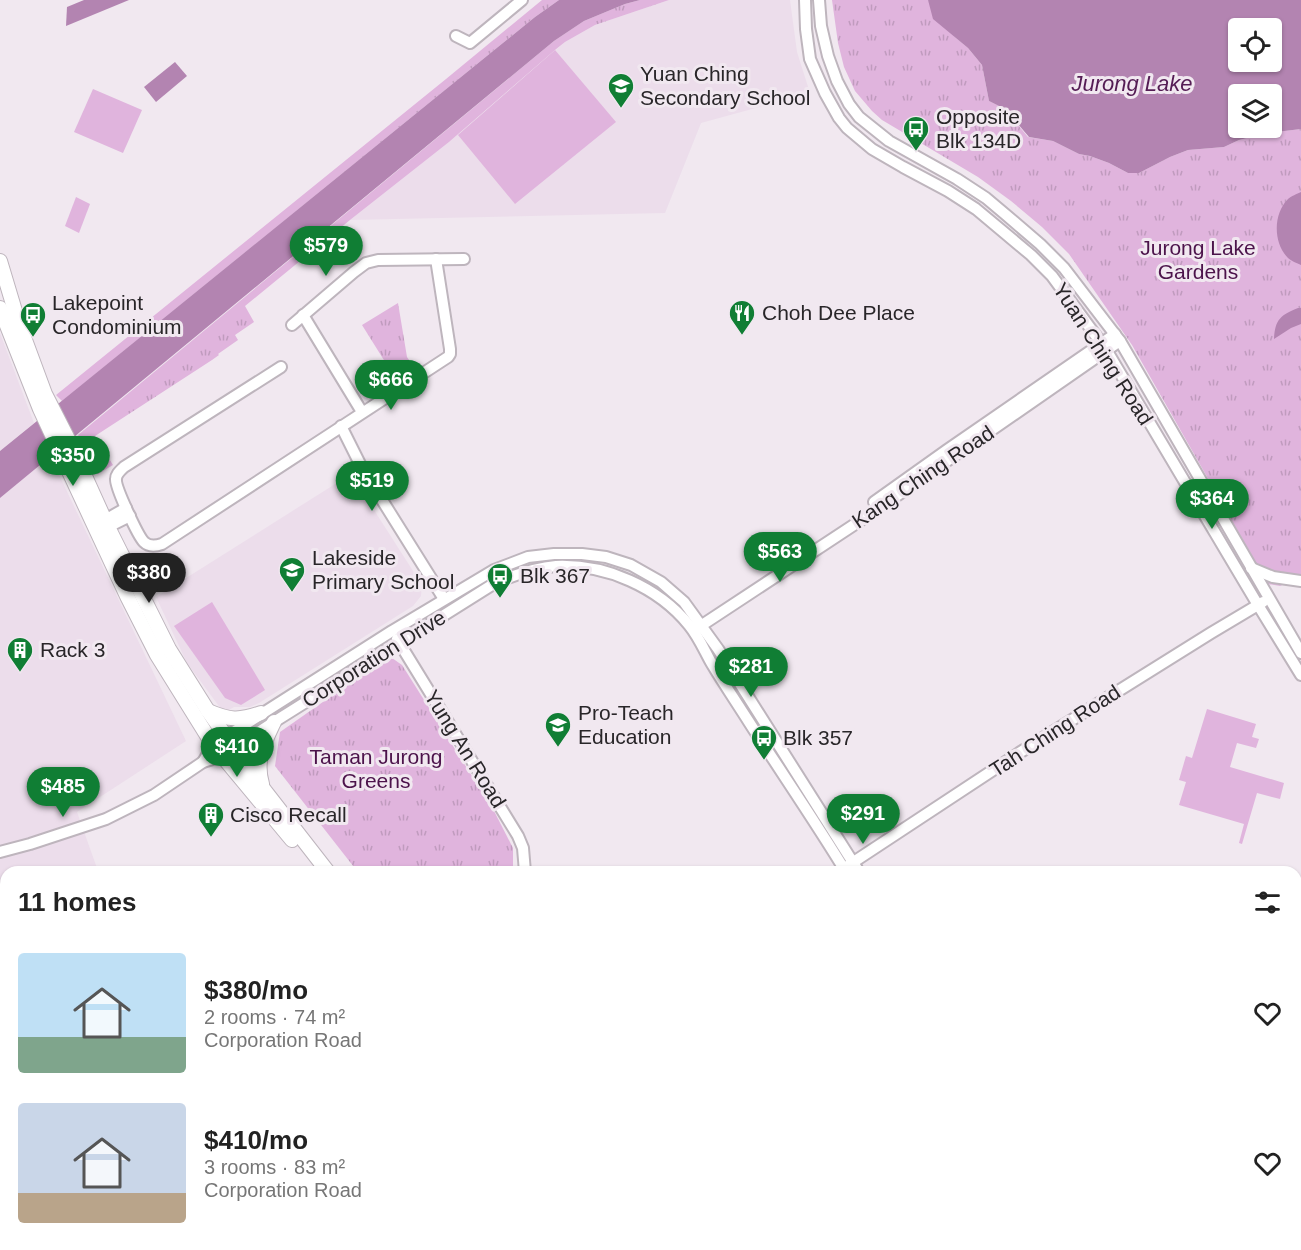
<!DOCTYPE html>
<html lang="en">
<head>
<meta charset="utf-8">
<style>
  body { margin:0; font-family:Helvetica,sans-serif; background:#f2f2f2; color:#222; height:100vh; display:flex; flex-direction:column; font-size:22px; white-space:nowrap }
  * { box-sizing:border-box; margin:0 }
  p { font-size:20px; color:#767676 }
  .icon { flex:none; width:33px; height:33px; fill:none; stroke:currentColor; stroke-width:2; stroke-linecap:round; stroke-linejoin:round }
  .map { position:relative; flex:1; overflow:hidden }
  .details { position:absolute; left:0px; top:866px; width:1302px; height:386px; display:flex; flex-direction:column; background:#fff; border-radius:18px 18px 0 0; box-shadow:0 2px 4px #0004 }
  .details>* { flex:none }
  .buttons { position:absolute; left:1228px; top:18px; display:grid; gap:12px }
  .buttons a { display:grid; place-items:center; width:54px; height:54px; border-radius:6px; background:#fff; box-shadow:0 2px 4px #0004; font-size:30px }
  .price { position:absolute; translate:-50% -51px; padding:0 14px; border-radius:21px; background:#107e34; color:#fff; font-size:20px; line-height:39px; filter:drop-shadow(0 2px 3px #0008) }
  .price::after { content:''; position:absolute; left:50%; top:36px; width:18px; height:14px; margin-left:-9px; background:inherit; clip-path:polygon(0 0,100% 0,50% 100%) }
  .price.active { background:#222; color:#fff }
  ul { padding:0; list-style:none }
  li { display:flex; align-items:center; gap:18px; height:150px; padding:0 18px }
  li span { display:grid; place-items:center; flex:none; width:168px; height:120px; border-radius:6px; color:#555 }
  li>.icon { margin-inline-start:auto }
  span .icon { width:72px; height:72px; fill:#fffc; stroke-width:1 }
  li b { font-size:26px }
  h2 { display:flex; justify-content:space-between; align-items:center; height:72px; padding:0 18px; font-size:26px }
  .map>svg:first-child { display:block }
</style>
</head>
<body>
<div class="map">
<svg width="1301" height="1250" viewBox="0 0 1301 1250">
  <defs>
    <pattern id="park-tufts" width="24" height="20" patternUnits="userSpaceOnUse" patternTransform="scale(1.5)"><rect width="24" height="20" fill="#e0b4dd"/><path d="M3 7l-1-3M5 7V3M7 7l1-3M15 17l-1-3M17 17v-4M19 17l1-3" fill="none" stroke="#c09bbe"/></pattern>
  </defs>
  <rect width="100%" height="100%" fill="#f1e8f0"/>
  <!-- built -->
  <g fill="#ecddeb">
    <polygon points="669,0 790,0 797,52 810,93 701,123 665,213 350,220 449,142 565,42 595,25"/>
    <polygon points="0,333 34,423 0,451"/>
    <polygon points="50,456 186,741 77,812 98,871 6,872 6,1245 238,1245 239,1250 0,1250 0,498"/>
    <polygon points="351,474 422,585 421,596 413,606 259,703 250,707 234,707 224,713 187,663 156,597"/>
  </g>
  <!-- grass -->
  <g fill="#e0b4dd">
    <polygon points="555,50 616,122 515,204 458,135"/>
    <polygon points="93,89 142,110 123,153 74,132"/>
    <polygon points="76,197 90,204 79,233 65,226"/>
    <polygon points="212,602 265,690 241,705 225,698 174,626"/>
    <polygon points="1207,709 1256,724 1252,737 1259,739 1256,748 1237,743 1230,767 1284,783 1280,799 1257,793 1242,844 1239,843 1244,824 1179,805 1186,782 1179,780 1186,756 1192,758"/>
  </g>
  <!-- park -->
  <g fill="url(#park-tufts)">
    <polygon points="542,0 559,0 535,17 62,401 56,395 446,79"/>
    <polygon points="640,0 669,0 595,25 565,42 555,50 449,142 350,220 245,306 254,322 235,335 238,340 218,354 219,355 212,360 95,436 113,465 98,474 78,435 554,41 584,21 625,4"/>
    <polygon points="832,0 928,0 955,37 968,48 982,65 989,101 1005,109 1028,137 1053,141 1079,154 1090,156 1109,163 1128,173 1139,173 1170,157 1188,150 1224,147 1239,140 1267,133 1301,129 1301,577 1280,586 1268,584 1132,345 1069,254 1042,227 1011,201 978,177 882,120 872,111 855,91 844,67 838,43"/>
    <polygon points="398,303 407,357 415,369 397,381 362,325"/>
    <polygon points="392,658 402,665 494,811 513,848 513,871 357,871 275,766 280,732 380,662"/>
  </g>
  <!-- water -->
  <g fill="#b384b1" fill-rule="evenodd">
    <polygon points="84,0 129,0 66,26 67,7"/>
    <polygon points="559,0 640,0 625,4 584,21 554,41 0,498 0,451 535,17"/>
    <path d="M928,0H1301V129L1267,133L1239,140L1224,147L1188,150L1170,157L1139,173H1128L1109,163L1090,156L1079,154L1053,141L1029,137L1005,109L989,101L982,65L968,48L933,19ZM1239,28H1272V62H1239ZM1239,94H1272V128H1239Z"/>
    <polygon points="175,62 187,76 156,102 144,87"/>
    <path d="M1301,192V265C1297,263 1291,261 1288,258C1273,243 1273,214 1288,199C1291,196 1297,194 1301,192Z"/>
    <path d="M1298,308H1301V324L1291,328L1274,339C1275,319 1281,315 1298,308Z"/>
  </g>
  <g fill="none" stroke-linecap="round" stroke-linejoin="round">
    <!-- minor casing -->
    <g stroke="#beb5bd" stroke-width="14">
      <g id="minor">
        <polyline points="805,0 806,29 810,59 825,93 839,118 847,128 872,149 903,167 948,191 976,209 1031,255 1052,276 1107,351 1258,605 1301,675"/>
        <polyline points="819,0 821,26 828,56 837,81 849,104 859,117 889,141 957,179 986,198 1005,214 1040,244 1064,268 1120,341 1301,653"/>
        <polyline points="456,36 470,43 522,0"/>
        <polyline points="303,315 362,412"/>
        <polyline points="292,325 354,272 366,263 378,260 464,259"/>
        <path d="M281,367L124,467C120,471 116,474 116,479C115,487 138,536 144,542C149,547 156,546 162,544L448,357L450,354V349L436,259"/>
        <polyline points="341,426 362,468 444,599"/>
        <polyline points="874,502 947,450 1115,334"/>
        <polyline points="105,520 126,508"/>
        <polyline points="108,527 130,516"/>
        <polyline points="1251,568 1273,577 1301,581"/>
        <polyline points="696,629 872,513 1120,341"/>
        <polyline points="397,639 518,836 523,848 525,872"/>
        <polyline points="203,762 213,745 392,631 494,570 528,557 554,554 582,554 606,557 631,565 661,582 684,602 718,649 859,872"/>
        <path d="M0,852L30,844L106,819L154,795L203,762L222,756L274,722L495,583C514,575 535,568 556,566C606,564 658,587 689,625C699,637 705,652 712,664C724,684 737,703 749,722C781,772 815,821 846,872"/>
        <polyline points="849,865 1019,753 1211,633 1263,602"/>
        <polyline points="1296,1205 1301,1206"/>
        <polyline points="250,1245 251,1250"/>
        <polyline points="267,1245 269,1250"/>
        <polyline points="1003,1245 1011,1250"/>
        <polyline points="1022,1245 1024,1250"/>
        <polyline points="1034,1245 1036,1250"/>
        <polyline points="664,1250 675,1245"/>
      </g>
    </g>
    <!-- major casing -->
    <g stroke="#beb5bd" stroke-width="16">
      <g id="major">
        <polyline points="0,261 18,321 45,394 70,443 108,527 169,649 208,711 265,791 328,872"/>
        <polyline points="0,308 40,409 127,596 157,655 213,745 292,840"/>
        <path d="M208,711C229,720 239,721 261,713"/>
        <path d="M262,784C255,760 264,743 274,722"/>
        <polyline points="588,1245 591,1250"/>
        <polyline points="602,1245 611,1250"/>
      </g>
    </g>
    <!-- minor -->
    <use href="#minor" stroke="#fff" stroke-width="10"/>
    <!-- major -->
    <use href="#major" stroke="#fff" stroke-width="14"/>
  </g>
  <!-- icons -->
  <defs>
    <g id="school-pin" transform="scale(1.35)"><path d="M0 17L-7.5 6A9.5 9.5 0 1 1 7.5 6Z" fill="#107e34" stroke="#f1e8f0"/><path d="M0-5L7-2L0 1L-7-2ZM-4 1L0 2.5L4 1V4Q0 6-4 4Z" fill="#fff"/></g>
    <g id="bus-pin" transform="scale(1.35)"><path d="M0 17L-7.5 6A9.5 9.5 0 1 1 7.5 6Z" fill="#107e34" stroke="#f1e8f0"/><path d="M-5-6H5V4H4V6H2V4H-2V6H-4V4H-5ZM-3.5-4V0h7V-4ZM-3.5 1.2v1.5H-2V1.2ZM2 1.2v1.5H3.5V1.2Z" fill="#fff"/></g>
    <g id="restaurant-pin" transform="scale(1.35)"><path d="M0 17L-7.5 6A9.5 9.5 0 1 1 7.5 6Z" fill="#107e34" stroke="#f1e8f0"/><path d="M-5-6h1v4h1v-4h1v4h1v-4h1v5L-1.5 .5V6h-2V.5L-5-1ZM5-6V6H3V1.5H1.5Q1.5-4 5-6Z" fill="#fff"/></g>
    <g id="building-pin" transform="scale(1.35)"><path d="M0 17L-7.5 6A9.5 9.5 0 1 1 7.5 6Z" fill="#107e34" stroke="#f1e8f0"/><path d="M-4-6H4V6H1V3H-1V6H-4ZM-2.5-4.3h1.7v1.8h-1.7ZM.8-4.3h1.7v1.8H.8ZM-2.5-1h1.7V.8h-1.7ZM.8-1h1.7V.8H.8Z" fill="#fff"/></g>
  </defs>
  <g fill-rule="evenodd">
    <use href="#school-pin" x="621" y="86"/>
    <use href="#bus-pin" x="916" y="129"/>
    <use href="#restaurant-pin" x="742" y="313"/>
    <use href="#bus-pin" x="33" y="315"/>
    <use href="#school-pin" x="292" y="570"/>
    <use href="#bus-pin" x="500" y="576"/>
    <use href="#building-pin" x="20" y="650"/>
    <use href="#school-pin" x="558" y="725"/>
    <use href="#bus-pin" x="764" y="738"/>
    <use href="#building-pin" x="211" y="815"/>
  </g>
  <g text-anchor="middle" stroke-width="6" stroke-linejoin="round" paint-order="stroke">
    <!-- poi labels -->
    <g font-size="21" fill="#292629" stroke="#f1e8f0" text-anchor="start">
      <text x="640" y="81">Yuan Ching<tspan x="640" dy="24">Secondary School</tspan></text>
      <text x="936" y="124">Opposite<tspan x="936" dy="24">Blk 134D</tspan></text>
      <text x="52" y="310">Lakepoint<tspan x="52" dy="24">Condominium</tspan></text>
      <text x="762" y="320">Choh Dee Place</text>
      <text x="312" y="565">Lakeside<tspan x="312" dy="24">Primary School</tspan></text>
      <text x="520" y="583">Blk 367</text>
      <text x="40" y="657">Rack 3</text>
      <text x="578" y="720">Pro-Teach<tspan x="578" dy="24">Education</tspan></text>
      <text x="783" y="745">Blk 357</text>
      <text x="230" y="822">Cisco Recall</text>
    </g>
    <!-- park labels -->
    <g font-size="21" fill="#4c134b" stroke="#f1e8f0">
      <text x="1198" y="255">Jurong Lake<tspan x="1198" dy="24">Gardens</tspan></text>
      <text x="376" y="764">Taman Jurong<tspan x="376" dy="24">Greens</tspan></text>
    </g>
    <!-- street labels -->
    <g font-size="21" fill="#292629" stroke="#f1e8f0">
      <text transform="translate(1103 354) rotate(57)" y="7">Yuan Ching Road</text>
      <text transform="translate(923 477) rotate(-34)" y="7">Kang Ching Road</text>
      <text transform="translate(374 659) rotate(-32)" y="7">Corporation Drive</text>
      <text transform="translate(1055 731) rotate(-33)" y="7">Tah Ching Road</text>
      <text transform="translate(465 749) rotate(58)" y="7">Yung An Road</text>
    </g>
    <!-- water labels -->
    <g font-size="22" font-style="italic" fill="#541c54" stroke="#f1e8f0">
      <text x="1132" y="91">Jurong Lake</text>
    </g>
  </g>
</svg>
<div class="buttons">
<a><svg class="icon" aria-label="locate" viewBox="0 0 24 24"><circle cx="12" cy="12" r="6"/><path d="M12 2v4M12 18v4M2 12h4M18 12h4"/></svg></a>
<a><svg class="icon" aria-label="layers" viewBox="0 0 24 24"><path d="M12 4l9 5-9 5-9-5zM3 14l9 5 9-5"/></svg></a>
</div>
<b class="price" style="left:326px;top:277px">$579</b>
<b class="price" style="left:391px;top:411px">$666</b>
<b class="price" style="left:73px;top:487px">$350</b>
<b class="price" style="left:372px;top:512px">$519</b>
<b class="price" style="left:1212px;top:530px">$364</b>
<b class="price" style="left:780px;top:583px">$563</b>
<b class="price active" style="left:149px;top:604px">$380</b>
<b class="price" style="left:751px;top:698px">$281</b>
<b class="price" style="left:237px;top:778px">$410</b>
<b class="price" style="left:63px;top:818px">$485</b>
<b class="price" style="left:863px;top:845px">$291</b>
<section class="details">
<h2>11 homes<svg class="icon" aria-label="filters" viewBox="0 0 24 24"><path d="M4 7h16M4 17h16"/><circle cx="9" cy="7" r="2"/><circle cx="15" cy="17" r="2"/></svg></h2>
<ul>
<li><span style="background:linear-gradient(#bfe0f5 70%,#7fa58c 0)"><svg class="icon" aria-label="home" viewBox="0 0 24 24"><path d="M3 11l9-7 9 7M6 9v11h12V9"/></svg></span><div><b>$380/mo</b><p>2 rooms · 74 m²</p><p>Corporation Road</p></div><svg class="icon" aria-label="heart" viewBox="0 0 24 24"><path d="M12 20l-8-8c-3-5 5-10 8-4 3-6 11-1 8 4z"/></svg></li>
<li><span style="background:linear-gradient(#c9d6e8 75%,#b9a48a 0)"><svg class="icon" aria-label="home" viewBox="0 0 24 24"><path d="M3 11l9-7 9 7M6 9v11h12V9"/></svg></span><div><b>$410/mo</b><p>3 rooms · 83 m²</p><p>Corporation Road</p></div><svg class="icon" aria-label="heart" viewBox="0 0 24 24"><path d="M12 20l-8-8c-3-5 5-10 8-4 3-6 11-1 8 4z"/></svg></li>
</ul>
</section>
</div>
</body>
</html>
